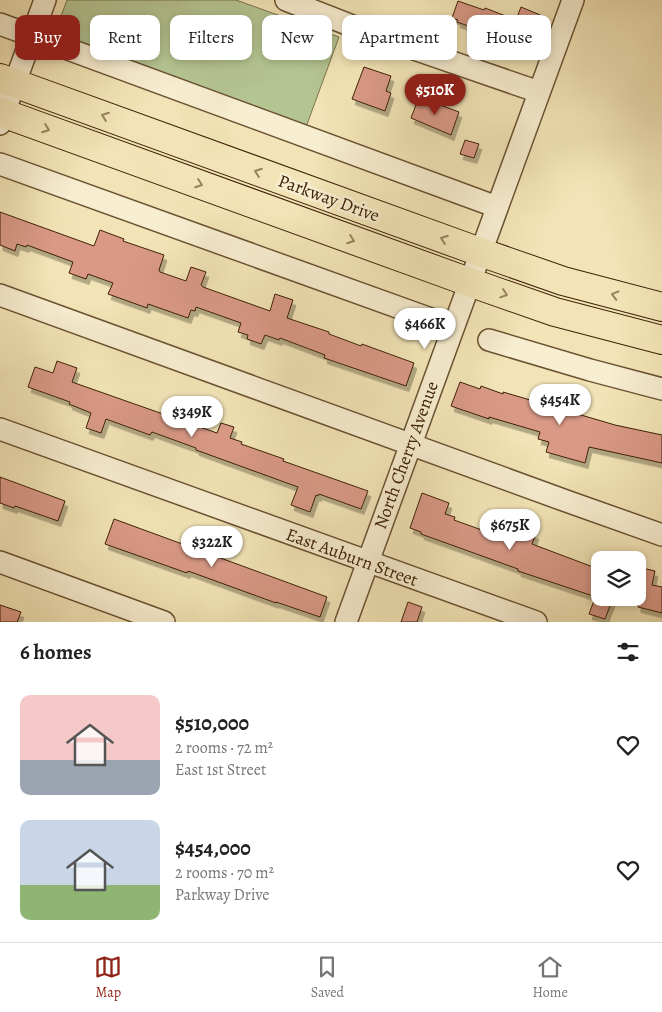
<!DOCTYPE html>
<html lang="en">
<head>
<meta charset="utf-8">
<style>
  body { margin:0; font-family:Alegreya,serif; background:#f6f6f6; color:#222; height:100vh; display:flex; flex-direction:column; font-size:19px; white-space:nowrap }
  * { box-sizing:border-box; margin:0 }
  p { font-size:16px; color:#767676 }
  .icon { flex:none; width:28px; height:28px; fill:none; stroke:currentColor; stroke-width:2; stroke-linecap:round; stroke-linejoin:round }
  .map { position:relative; height:622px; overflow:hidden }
  .panel { display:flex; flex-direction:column; background:#fff; flex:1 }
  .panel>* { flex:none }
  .hud { position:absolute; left:15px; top:15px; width:632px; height:45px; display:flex; gap:10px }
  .tools { position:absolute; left:591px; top:551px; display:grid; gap:10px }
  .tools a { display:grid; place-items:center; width:55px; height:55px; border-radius:10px; background:#fff; box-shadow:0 2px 8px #0003; font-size:25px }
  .price { position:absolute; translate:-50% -42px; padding:0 11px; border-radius:18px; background:#fff; color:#222; font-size:16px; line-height:32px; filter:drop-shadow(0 1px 2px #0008) }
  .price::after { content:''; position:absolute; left:50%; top:30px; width:15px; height:11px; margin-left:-8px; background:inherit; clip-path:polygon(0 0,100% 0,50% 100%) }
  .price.active { background:#8f2418; color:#fff }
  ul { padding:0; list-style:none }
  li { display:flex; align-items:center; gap:15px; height:125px; padding:0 20px }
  li span { display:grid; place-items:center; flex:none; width:140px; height:100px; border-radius:10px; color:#555 }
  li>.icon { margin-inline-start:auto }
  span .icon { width:60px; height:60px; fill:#fffc; stroke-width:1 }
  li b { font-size:21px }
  h2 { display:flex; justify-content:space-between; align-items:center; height:60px; padding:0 20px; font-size:21px }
  .chip { padding:0 18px; border-radius:10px; background:#fff; box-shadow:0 2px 8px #0003; font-size:18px; line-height:45px }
  .chip.active { background:#8f2418; color:#fff }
  .dock { display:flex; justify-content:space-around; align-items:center; height:70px; border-top:1px solid #e0e0e0; background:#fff; font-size:14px; color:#767676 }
  .dock a { display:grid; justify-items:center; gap:2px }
  .dock .active { color:#8f2418 }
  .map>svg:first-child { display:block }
</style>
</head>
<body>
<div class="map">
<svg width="662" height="622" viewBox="0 0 662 622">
  <defs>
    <filter id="shadow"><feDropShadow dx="3" dy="5.5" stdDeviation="0" flood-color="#0004"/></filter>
  </defs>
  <rect width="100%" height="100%" fill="#f2e4b6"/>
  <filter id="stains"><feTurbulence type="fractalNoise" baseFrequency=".004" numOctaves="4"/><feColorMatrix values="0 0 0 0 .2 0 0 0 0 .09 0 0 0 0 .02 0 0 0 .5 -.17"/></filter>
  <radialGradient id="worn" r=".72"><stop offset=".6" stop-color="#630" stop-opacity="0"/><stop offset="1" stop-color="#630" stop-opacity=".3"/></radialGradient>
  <!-- green -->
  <polygon fill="#b5c592" stroke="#7a734c" points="67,0 236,0 339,37 306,127 54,35"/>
  <!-- building -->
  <g fill="#d99986" stroke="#3e2106" filter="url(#shadow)">
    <polygon points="458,1 484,10 485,8 516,20 521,7 545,17 536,46 524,42 522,45 457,22 458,20 452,18"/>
    <polygon points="364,67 391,76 386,91 391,93 385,111 352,99"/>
    <polygon points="419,97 459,112 451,135 411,118"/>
    <polygon points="465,140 479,144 474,158 460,154"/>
    <polygon points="0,212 94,246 100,230 124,239 123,241 164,255 159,270 160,272 186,281 191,267 206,272 201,285 203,287 270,311 275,294 293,300 287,318 329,332 329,334 361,346 362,344 414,363 406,386 324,358 325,355 280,338 279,340 265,335 261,344 247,339 248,335 238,332 241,323 196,307 195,311 191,310 188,318 148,304 147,308 108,294 113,283 88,274 86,279 69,273 73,262 27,245 26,247 17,244 15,251 0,245"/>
    <polygon points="57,361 77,368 72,382 217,433 221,423 234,427 230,438 242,442 241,444 284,459 283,461 368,491 361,509 319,494 318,496 316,495 310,512 291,505 298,487 196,450 196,448 152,432 150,435 106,419 101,433 86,428 91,413 69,404 70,402 28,387 35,367 53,373"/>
    <polygon points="460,382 480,389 481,386 503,394 503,392 615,425 662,435 662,463 589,447 585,463 546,452 549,442 538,439 540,432 489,417 489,419 451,406"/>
    <polygon points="0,477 65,501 58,521 15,506 14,508 0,503"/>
    <polygon points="422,493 449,503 445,514 455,517 454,520 504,538 509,524 536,534 532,544 593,567 592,569 600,572 600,598 613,598 605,619 589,614 595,598 599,598 518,571 518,569 421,534 421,532 410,528"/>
    <polygon points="114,519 327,597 320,617 276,602 276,603 188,571 187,573 105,544"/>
    <polygon points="642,568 655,571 652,585 662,587 662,613 638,607 638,587"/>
    <polygon points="408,602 422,607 417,622 401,622"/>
    <polygon points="0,605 21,612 17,622 0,622"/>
  </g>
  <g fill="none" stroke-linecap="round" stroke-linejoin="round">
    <!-- minor casing -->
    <g stroke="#6b5232" stroke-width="24">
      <g id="minor">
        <polyline points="286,0 388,40 539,92"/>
        <polyline points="0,24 497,207"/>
        <polyline points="0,124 45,0"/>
        <polyline points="0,164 453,327"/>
        <polyline points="0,295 569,502 662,535"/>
        <polyline points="489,340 590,370 662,389"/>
        <polyline points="0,429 536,622"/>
        <polyline points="0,562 164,622"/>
        <polyline points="346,622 573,0"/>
      </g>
    </g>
    <!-- highway casing -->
    <g stroke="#3e2106" stroke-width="30">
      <g id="highway">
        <polyline points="0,78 480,252 563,281 662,307"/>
        <polyline points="0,112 469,282 555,312 662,340"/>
      </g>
    </g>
    <!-- minor -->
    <use href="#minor" stroke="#f7edd0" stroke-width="21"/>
    <!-- highway -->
    <use href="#highway" stroke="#f2e4b6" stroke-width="28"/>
  </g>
  <!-- one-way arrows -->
  <defs><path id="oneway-chevron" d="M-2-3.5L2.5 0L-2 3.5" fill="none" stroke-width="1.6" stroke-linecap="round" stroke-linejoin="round" transform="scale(1.25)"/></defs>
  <g stroke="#98825e">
    <use href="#oneway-chevron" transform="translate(105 116) rotate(-160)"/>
    <use href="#oneway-chevron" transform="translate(46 129) rotate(20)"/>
    <use href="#oneway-chevron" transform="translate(258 172) rotate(-160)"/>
    <use href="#oneway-chevron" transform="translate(199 184) rotate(20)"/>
    <use href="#oneway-chevron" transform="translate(444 239) rotate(-160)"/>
    <use href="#oneway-chevron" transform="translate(351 240) rotate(20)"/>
    <use href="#oneway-chevron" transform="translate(504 294) rotate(19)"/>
    <use href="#oneway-chevron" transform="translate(615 295) rotate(-165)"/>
  </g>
  <g text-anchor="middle" stroke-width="5" stroke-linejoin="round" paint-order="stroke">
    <!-- street labels -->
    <g font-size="18" fill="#3e2106" stroke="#f7edd0">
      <text transform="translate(329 198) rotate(20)" y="6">Parkway Drive</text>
      <text transform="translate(406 455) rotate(-70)" y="6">North Cherry Avenue</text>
      <text transform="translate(352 557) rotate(20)" y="6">East Auburn Street</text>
    </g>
  </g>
  <rect width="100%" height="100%" filter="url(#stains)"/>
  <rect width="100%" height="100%" fill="url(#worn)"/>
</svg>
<div class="tools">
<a><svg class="icon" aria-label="layers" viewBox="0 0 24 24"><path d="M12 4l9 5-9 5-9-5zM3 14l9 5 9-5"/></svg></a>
</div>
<b class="price active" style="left:435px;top:116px">$510K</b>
<b class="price" style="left:425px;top:350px">$466K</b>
<b class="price" style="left:560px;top:426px">$454K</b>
<b class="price" style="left:192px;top:438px">$349K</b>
<b class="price" style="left:510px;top:551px">$675K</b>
<b class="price" style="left:212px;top:568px">$322K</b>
<div class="hud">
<a class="chip active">Buy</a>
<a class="chip">Rent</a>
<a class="chip">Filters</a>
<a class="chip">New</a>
<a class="chip">Apartment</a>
<a class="chip">House</a>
</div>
</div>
<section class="panel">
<h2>6 homes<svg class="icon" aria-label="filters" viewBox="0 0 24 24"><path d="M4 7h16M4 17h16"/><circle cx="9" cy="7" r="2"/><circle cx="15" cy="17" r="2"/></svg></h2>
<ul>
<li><span style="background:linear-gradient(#f6c9c9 65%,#9aa5b1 0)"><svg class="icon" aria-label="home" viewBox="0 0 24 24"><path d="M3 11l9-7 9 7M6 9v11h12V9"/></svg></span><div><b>$510,000</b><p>2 rooms · 72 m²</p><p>East 1st Street</p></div><svg class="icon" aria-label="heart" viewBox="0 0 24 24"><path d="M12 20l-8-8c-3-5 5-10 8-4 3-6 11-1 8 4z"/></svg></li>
<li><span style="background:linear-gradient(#c9d6e8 65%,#8fb573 0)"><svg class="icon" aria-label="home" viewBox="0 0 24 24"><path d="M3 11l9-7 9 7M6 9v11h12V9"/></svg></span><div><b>$454,000</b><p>2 rooms · 70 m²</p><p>Parkway Drive</p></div><svg class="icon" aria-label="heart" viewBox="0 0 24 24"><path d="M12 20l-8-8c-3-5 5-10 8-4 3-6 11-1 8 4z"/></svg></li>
</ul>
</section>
<nav class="dock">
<a class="active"><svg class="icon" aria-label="map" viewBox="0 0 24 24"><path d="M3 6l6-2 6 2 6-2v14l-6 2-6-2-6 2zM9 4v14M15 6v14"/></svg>Map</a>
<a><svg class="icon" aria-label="saved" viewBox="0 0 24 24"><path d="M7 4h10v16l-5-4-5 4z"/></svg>Saved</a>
<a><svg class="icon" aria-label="home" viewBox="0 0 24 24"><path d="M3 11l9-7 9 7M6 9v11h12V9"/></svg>Home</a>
</nav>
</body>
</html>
